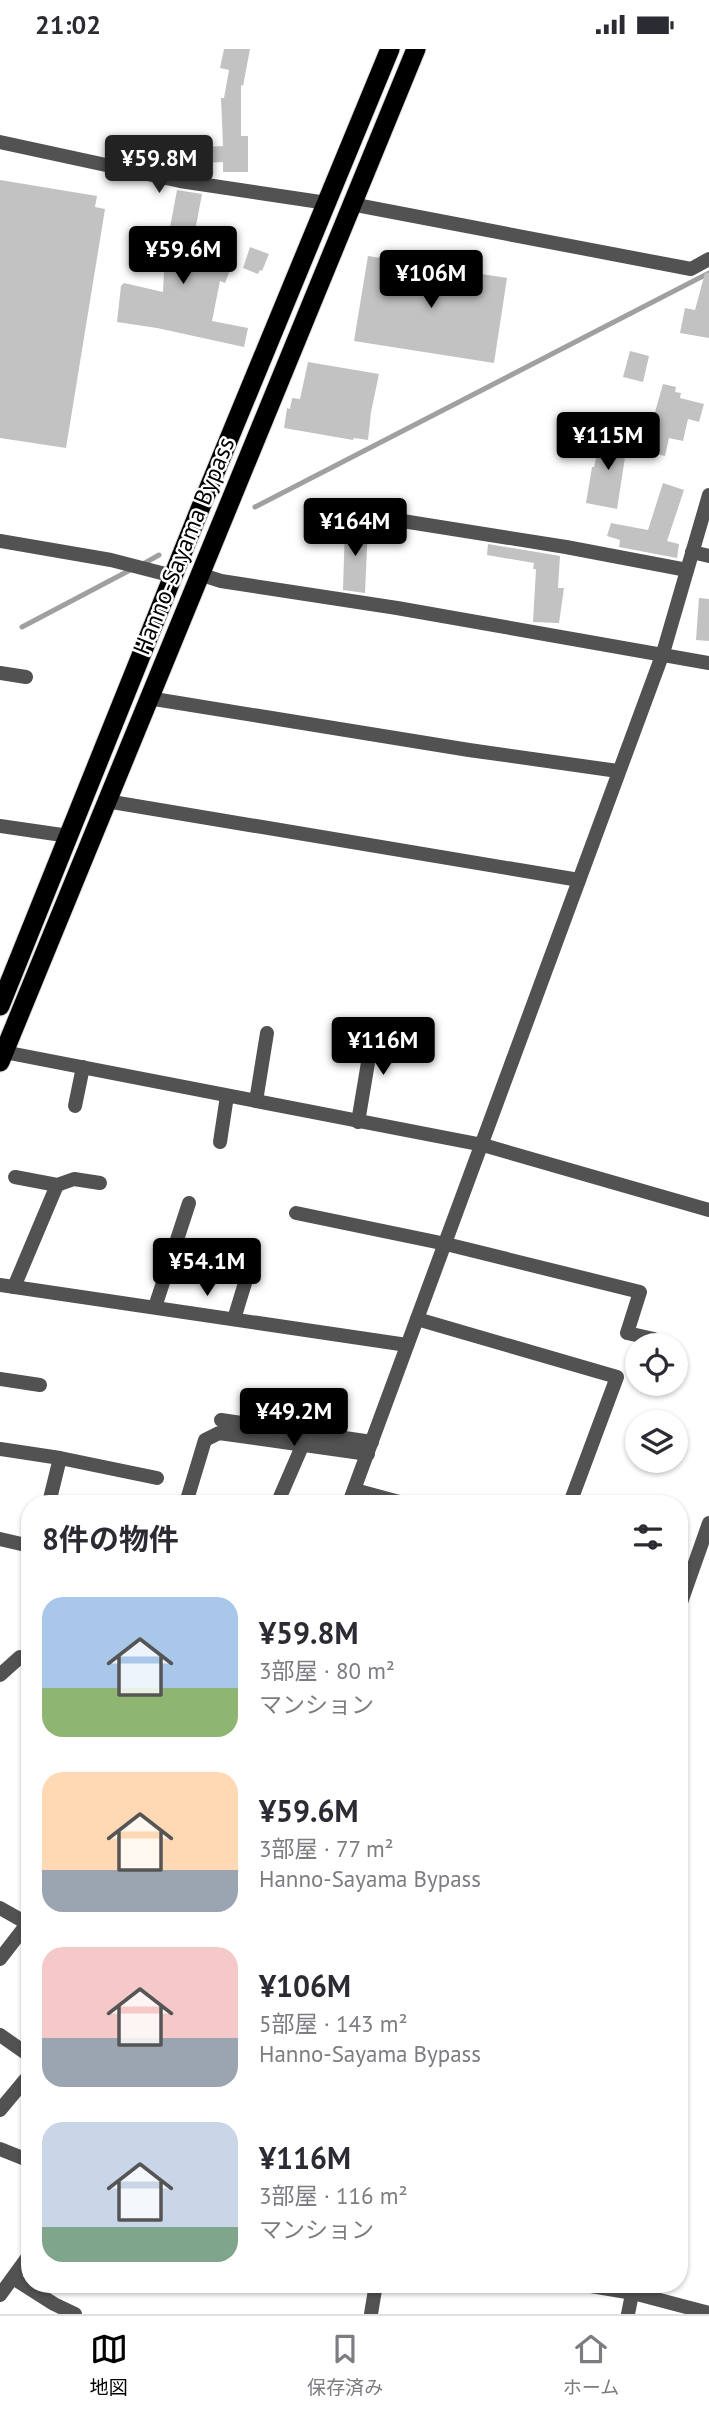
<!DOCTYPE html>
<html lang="ja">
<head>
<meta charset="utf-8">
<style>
  body { margin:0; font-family:"PT Sans","Noto Sans JP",sans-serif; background:#f7f7f7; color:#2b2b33; height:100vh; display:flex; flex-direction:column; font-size:26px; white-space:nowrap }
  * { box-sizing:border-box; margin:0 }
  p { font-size:23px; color:#7c7c81 }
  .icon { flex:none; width:38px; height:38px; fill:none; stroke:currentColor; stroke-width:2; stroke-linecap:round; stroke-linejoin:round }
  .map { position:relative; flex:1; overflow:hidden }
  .panel { position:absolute; left:21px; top:1446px; width:667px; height:798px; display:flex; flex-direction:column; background:#fff; border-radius:28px; box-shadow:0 2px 5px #0004 }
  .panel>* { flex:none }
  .controls { position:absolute; left:625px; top:1284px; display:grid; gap:14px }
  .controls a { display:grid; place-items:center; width:63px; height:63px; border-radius:50%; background:#fff; box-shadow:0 2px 5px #0004; font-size:35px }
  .price { position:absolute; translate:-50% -60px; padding:0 16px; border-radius:7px; background:#000; color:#fff; font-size:23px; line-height:46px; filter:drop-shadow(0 2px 4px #0008) }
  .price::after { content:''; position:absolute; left:50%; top:42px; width:21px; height:16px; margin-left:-10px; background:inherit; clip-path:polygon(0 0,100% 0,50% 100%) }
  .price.selected { background:#222; color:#fff }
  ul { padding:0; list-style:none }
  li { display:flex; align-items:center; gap:21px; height:175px; padding:0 21px }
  li span { display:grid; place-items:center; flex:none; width:196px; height:140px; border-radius:21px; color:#555 }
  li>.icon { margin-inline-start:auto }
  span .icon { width:84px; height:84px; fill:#fffc; stroke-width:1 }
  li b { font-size:30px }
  h2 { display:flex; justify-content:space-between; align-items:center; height:84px; padding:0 21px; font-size:30px }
  .status { display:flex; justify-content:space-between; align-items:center; height:49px; padding:0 35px; background:#fff; direction:ltr }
  .status svg { height:19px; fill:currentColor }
  .dock { display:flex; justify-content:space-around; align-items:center; height:98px; border-top:2px solid #e1e1e2; background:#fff; font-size:19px; color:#7c7c81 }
  .dock a { display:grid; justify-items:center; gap:4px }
  .dock .selected { color:#000 }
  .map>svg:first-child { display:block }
</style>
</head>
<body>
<div class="status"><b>21:02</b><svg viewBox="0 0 49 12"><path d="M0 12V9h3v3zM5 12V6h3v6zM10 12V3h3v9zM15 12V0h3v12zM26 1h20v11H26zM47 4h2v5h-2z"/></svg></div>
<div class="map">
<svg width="709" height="2265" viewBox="0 0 709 2265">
  <rect width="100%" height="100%" fill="#fff"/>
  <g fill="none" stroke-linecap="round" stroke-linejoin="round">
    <!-- stream -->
    <g stroke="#a0a0a0" stroke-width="5">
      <polyline points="255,458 709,224"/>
      <polyline points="143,515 159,506"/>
      <polyline points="22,578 134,519"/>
    </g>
  </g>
  <!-- building -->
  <g fill="#c2c2c2">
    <polygon points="224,0 250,0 243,37 241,36 241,87 248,87 248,123 223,123 223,113 153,116 143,114 147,87 163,89 161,100 223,97 221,49 224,49 229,21 220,19"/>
    <polygon points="0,131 97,147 95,158 105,160 66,399 0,389"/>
    <polygon points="177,141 202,145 189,214 212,223 220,203 235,208 225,234 220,232 212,272 248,279 244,298 157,279 117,273 121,237 124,234 163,243 165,205"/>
    <polygon points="250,198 269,205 262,222 260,221 258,225 243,219"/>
    <polygon points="368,207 507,229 494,314 354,292"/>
    <polygon points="705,224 709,224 709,289 680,284 685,259 695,261"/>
    <polygon points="630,302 649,307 643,333 623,328"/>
    <polygon points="308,313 379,325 371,363 368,391 354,389 353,391 284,379 287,359 290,360 292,349 300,350"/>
    <polygon points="663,335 676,338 675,343 681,344 680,349 704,355 699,373 688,370 683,392 669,389 665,407 644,402"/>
    <polygon points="602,385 628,389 617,460 586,454 592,418 594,418"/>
    <polygon points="663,434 684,441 667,492 679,495 677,509 619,498 620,491 607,487 611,474 648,481"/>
    <polygon points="345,476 368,477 365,544 343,541"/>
    <polygon points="488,495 560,507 558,539 564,539 559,574 533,573 536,520 533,520 534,514 487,506"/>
    <polygon points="699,549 709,550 709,592 696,591"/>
  </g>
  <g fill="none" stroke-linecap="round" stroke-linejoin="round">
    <!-- trunk casing -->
    <g stroke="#dbdbdb" stroke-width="21">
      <g id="trunk">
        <polyline points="0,957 200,460 390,0"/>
        <polyline points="0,1013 416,0"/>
      </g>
    </g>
    <!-- minor -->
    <g stroke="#525252" stroke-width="14">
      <polyline points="0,93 180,132 327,154"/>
      <polyline points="351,155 691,220 709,210"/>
      <polyline points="371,467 566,498 687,521"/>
      <polyline points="0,492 111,511 173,527"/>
      <polyline points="692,503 709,507"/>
      <polyline points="199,525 221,532 397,559 709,614"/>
      <polyline points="0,624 26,628"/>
      <polyline points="148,649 469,701 618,722"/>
      <polyline points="106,752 579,831"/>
      <polyline points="0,777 69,787"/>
      <polyline points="4,1003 483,1096 709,1161"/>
      <polyline points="256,1052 267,984"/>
      <polyline points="75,1057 83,1018"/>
      <polyline points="358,1073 374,978"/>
      <polyline points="220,1093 227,1047"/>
      <polyline points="15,1128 57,1136 74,1130 100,1134"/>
      <polyline points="296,1164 446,1195 640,1243 627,1284 654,1290"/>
      <polyline points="0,1236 407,1296"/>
      <polyline points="14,1238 57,1136"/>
      <polyline points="155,1258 189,1154"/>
      <polyline points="234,1270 252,1211"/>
      <polyline points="417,1270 617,1328 570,1454"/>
      <polyline points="0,1330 40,1336"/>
      <polyline points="221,1371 372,1393"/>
      <polyline points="0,1400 60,1409 157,1429"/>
      <polyline points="355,1441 403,1454"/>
      <polyline points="280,1448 303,1395"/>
      <polyline points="49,1454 60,1409"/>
      <polyline points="186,1454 205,1391 219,1384 368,1405"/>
      <polyline points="349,1454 663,604 709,446"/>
      <polyline points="0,1490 30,1497"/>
      <polyline points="679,1559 709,1474"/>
      <polyline points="0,1626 20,1608 30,1613"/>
      <polyline points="0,1859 30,1876"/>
      <polyline points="0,1910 27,1875"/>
      <polyline points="0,1986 30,2007"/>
      <polyline points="0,2061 30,2025"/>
      <polyline points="13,2229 54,2255 75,2265"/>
      <polyline points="0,2246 30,2205"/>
      <polyline points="628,2265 634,2235"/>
    </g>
    <!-- tertiary -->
    <g stroke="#525252" stroke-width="14">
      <polyline points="0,2100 30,2112"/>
      <polyline points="579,2235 633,2244 709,2264"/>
      <polyline points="371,2265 376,2235"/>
    </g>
    <!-- trunk -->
    <use href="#trunk" stroke="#000" stroke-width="19"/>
  </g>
  <g text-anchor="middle" stroke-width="5" stroke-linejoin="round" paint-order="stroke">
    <!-- street labels -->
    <g font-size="24" fill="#000" stroke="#fff">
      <text transform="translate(184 497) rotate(-68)" y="8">Hanno-Sayama Bypass</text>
    </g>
  </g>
</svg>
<div class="controls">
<a><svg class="icon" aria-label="locate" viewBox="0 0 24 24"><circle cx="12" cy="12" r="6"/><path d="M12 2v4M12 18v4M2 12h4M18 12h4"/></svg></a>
<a><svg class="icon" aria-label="layers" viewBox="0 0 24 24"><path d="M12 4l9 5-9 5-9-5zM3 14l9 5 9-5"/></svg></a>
</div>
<b class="price selected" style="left:159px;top:146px">¥59.8M</b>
<b class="price" style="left:183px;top:237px">¥59.6M</b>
<b class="price" style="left:431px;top:261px">¥106M</b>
<b class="price" style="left:608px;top:423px">¥115M</b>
<b class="price" style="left:355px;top:509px">¥164M</b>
<b class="price" style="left:383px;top:1028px">¥116M</b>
<b class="price" style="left:207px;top:1249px">¥54.1M</b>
<b class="price" style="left:294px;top:1399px">¥49.2M</b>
<section class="panel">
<h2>8件の物件<svg class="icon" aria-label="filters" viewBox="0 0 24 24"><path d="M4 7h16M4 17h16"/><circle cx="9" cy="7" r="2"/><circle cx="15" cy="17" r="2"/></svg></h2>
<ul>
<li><span style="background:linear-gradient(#a9c7e8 65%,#8fb573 0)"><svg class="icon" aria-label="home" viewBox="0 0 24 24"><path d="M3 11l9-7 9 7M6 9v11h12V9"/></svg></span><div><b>¥59.8M</b><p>3部屋 · 80 m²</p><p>マンション</p></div></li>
<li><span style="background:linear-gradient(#ffd9b3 70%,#9aa5b1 0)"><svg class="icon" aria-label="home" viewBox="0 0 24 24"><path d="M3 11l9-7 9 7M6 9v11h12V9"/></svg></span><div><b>¥59.6M</b><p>3部屋 · 77 m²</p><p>Hanno-Sayama Bypass</p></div></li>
<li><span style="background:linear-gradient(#f6c9c9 65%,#9aa5b1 0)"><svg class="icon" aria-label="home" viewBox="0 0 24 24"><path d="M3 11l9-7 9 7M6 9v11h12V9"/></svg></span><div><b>¥106M</b><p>5部屋 · 143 m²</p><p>Hanno-Sayama Bypass</p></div></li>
<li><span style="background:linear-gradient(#c9d6e8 75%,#7fa58c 0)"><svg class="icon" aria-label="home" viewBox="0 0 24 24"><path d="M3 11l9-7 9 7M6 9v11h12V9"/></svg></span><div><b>¥116M</b><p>3部屋 · 116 m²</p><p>マンション</p></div></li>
</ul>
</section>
</div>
<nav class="dock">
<a class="selected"><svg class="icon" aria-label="map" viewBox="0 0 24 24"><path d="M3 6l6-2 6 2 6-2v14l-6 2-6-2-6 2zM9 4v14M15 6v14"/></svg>地図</a>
<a><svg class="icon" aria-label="saved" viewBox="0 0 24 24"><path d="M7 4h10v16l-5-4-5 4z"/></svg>保存済み</a>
<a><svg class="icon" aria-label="home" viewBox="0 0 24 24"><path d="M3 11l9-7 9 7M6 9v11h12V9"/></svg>ホーム</a>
</nav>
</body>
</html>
